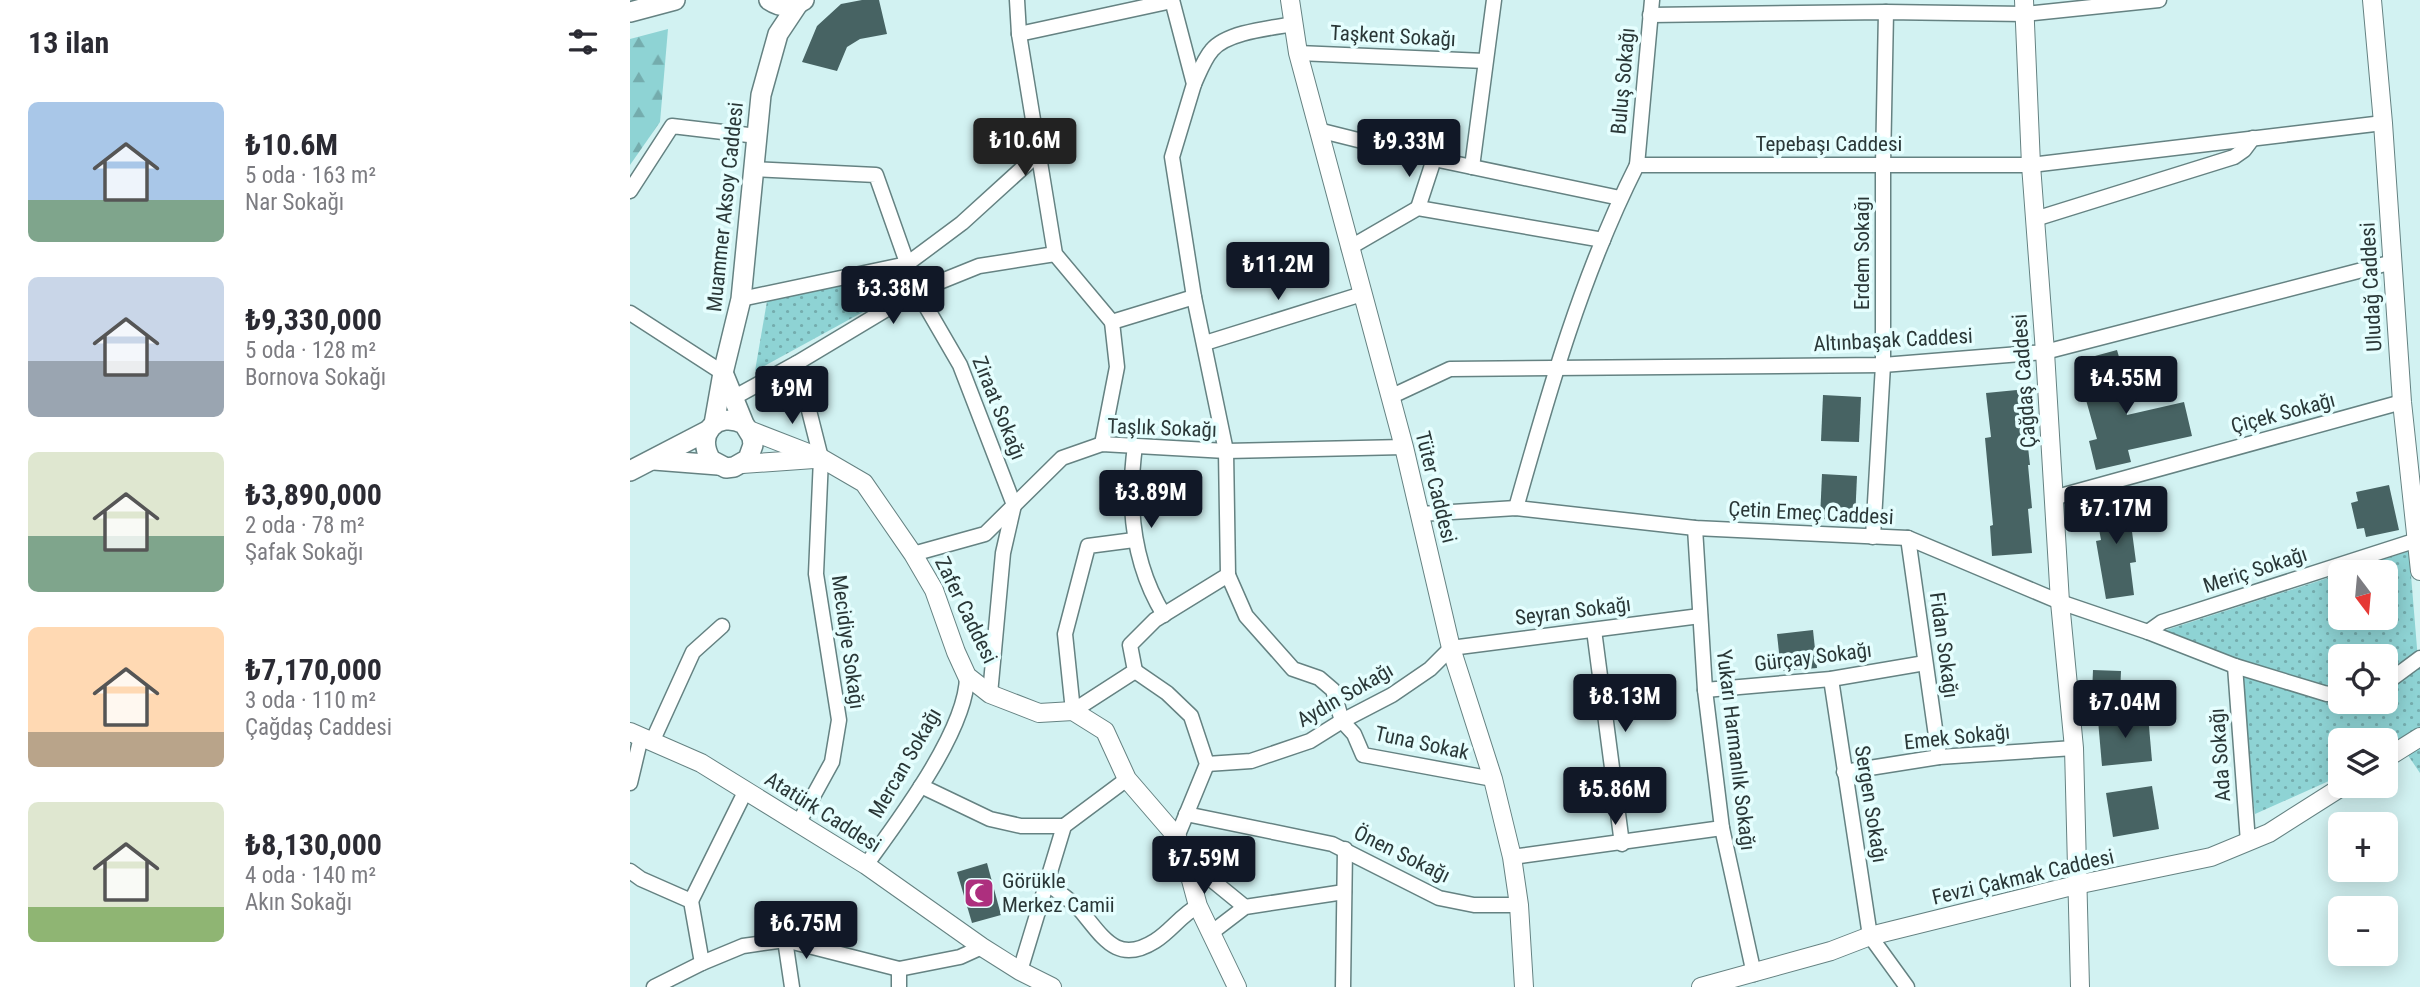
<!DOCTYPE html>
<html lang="tr">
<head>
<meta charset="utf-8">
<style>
  body { margin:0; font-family:"Roboto Condensed",sans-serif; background:#f2f2f3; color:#2b2b33; height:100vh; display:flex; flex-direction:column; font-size:26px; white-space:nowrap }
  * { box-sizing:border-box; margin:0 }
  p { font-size:23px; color:#7c7c81 }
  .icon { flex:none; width:38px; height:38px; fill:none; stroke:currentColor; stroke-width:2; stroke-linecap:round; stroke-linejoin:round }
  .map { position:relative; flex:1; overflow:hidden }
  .details { display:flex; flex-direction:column; background:#fff; width:630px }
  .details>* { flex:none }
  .needle { width:46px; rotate:164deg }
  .controls { position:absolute; left:1698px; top:560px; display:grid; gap:14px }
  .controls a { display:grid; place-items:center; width:70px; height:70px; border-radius:10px; background:#fff; box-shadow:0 4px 18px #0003; font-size:35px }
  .price { position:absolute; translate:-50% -60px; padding:0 16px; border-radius:7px; background:#111827; color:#fff; font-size:23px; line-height:46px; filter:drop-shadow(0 2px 4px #0008) }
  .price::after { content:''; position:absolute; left:50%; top:42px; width:21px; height:16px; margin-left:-10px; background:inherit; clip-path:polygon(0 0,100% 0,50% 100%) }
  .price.on { background:#222; color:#fff }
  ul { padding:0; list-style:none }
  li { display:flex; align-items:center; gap:21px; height:175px; padding:0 28px }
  li span { display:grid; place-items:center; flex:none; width:196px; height:140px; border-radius:10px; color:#555 }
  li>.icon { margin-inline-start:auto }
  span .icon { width:84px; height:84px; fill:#fffc; stroke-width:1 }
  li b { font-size:30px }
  h2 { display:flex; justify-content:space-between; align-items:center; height:84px; padding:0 28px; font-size:30px }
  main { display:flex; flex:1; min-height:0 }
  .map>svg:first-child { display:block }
</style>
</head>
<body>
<main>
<section class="details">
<h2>13 ilan<svg class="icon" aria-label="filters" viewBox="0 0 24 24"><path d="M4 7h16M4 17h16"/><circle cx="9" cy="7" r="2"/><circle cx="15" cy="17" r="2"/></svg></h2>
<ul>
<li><span style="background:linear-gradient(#a9c7e8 70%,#7fa58c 0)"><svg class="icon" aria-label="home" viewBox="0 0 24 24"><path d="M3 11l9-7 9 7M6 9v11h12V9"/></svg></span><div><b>₺10.6M</b><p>5 oda · 163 m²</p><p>Nar Sokağı</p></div></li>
<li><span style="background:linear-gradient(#c9d6e8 60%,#9aa5b1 0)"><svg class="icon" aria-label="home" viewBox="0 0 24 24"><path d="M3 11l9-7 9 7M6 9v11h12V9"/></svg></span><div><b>₺9,330,000</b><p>5 oda · 128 m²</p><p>Bornova Sokağı</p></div></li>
<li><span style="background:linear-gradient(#dfe7d0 60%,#7fa58c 0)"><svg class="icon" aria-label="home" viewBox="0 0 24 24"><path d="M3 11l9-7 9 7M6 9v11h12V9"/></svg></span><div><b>₺3,890,000</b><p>2 oda · 78 m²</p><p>Şafak Sokağı</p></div></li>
<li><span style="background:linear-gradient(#ffd9b3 75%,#b9a48a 0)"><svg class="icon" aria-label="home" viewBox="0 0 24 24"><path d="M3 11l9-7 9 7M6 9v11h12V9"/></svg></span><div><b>₺7,170,000</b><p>3 oda · 110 m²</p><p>Çağdaş Caddesi</p></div></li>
<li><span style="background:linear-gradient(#dfe7d0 75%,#8fb573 0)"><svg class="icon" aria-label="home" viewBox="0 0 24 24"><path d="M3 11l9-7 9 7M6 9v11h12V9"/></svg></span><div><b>₺8,130,000</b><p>4 oda · 140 m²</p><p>Akın Sokağı</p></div></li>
</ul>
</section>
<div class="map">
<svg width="1790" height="987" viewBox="0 0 1790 987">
  <defs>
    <pattern id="forest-firs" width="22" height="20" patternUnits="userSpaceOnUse" patternTransform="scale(1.75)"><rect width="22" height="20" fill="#8ed3d4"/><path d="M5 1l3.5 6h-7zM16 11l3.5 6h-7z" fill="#74acad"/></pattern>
    <pattern id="park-dots" width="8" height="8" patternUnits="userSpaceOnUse" patternTransform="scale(1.75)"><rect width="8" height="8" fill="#8ed3d4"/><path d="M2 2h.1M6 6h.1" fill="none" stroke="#74acad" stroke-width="1.8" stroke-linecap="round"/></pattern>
  </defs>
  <rect width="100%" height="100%" fill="#d2f2f2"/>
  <!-- forest -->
  <polygon fill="url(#forest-firs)" points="38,29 30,122 0,165 0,39"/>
  <!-- park -->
  <g fill="url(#park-dots)" fill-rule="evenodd">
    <polygon points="268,272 275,289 125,371 137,301"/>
    <path d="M1779,551L1788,660H1790V773L1773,748L1755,755V740H1710V776L1625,814L1604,666L1530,632L1710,574V618H1755V572H1716ZM1710,656H1755V702H1710Z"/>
  </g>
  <!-- building -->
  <g fill="#476363">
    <polygon points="232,0 249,0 257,34 230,39 217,47 207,71 172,62 187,26 211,4"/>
    <polygon points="1487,350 1495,378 1488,380 1497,415 1554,402 1562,436 1498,450 1501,462 1466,470 1459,441 1467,439 1456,400 1464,398 1454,359"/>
    <polygon points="1397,389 1400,419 1395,420 1400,465 1398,465 1402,508 1398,509 1402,553 1362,556 1360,526 1363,525 1355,438 1361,437 1356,393"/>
    <polygon points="1193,395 1231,397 1229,442 1191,441"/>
    <polygon points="1192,474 1227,476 1225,520 1190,519"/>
    <polygon points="1759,485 1769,530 1736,537 1734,528 1727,529 1721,503 1728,501 1726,492"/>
    <polygon points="1500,496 1505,524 1501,524 1506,562 1500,563 1504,595 1476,599 1466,541 1471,540 1464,502"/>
    <polygon points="1183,630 1187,668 1151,671 1147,634"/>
    <polygon points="1463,670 1491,671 1490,695 1462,694"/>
    <polygon points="1518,715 1522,761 1472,766 1468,720"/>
    <polygon points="1522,786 1529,829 1483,837 1476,793"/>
    <polygon points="357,863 371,915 342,923 327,872"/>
  </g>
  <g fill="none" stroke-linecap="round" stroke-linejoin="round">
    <!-- minor casing -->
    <g stroke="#658282" stroke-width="17">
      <g id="minor">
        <polyline points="387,0 389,34 425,254 482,322"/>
        <polyline points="1020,15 1256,12 1395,14 1529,0"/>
        <polyline points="389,34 542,1"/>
        <polyline points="668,53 855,61"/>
        <path d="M564,84C569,73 574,59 582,50C597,32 641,28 664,24"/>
        <polyline points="688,130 804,159 990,198"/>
        <polyline points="1007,165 1022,0"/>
        <polyline points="842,167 864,0"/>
        <polyline points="124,169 246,175 287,291 330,365 384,505 373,553 360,694"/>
        <polyline points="0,191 42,126 127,136"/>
        <polyline points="788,208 804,159"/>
        <polyline points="1405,219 1604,157 1614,150 1623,138"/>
        <polyline points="719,248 788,208 973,240"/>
        <polyline points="111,299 277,264 332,223 409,153"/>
        <polyline points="0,313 93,373"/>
        <polyline points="575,343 732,294"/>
        <polyline points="167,363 191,458 186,574 209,720 202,762 169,822"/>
        <polyline points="760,397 820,369 1253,365 1415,352 1763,262"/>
        <polyline points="103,398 167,363 287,291 349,266 425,254"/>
        <polyline points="472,444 487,367 482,322 564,297"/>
        <path d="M505,446C497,505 502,563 534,615"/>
        <polyline points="1423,498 1772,402"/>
        <path d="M886,508C919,391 952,274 1007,165H1401L1753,123"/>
        <polyline points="790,514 886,508 1065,528 1278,538 1430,602 1518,632 1605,666 1697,694 1710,692"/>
        <polyline points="1065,528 1075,690 1092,828 1124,974"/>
        <polyline points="1243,537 1253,365 1253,165 1256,12"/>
        <polyline points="1278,538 1309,757"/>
        <polyline points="504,540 458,546 435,634 443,711 505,671 500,645 525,620 598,575 596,451 564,297 542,157 564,84 542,0"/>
        <polyline points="283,554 355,534 432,458 472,444 596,451 774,447"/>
        <polyline points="598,575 616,616 663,669 689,678 703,690 712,721 724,734 733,755 863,779"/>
        <polyline points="964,630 992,844"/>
        <polyline points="1518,632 1532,622 1787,540"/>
        <polyline points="1605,666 1618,842"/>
        <polyline points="505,671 537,693 561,716 577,764 547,837"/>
        <polyline points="1201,679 1240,936 1277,987"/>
        <polyline points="1755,684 1790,658"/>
        <polyline points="1075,690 1201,679 1295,663"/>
        <polyline points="22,742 63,652 92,626"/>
        <polyline points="577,764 621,761 680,741 712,721 762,695 800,669 821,648 1070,616"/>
        <polyline points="1214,772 1309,757 1444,748"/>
        <polyline points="0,783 11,737"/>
        <polyline points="291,786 360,819 391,826 434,826"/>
        <polyline points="556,814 702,844 809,898 844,905 889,905"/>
        <polyline points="882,857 1092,828"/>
        <polyline points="555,858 615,907"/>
        <path d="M236,865C268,821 337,730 337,676"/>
        <polyline points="0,871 11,879 61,901 72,963"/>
        <path d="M417,883C428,892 441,900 451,911C473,937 487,965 525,941C541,931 551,915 568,906"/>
        <polyline points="61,901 116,790"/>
        <polyline points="581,933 615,907 714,892"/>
        <polyline points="155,940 162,987"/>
        <polyline points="390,971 434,826 497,779"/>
        <polyline points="24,987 72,963 113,946 155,940 269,969 330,957 352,947"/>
        <polyline points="269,987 269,969"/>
        <polyline points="713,987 715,849"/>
      </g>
    </g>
    <!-- tertiary casing -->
    <g stroke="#658282" stroke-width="20">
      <g id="tertiary">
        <polyline points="660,0 668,53 774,447 821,648 863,779 882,857 889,905 894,987"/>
        <polyline points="1394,0 1401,165 1415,352 1430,602 1444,748 1450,987"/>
        <polyline points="1742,0 1753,123 1772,402 1790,571"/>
        <polyline points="119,430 191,458 234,483 283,554 304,590 326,652 337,676 360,694 409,713 443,711 475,731 497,779 547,837 555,858 568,906 607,987"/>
        <polyline points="112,464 184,459"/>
        <polyline points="0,732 71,763 236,865 352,947 390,971 422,987"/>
        <polyline points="1755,759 1790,737"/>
        <polyline points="1071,987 1201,951 1240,936 1446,885 1581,857 1639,833 1713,786"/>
      </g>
    </g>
    <!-- secondary casing -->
    <g stroke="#658282" stroke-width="22">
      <g id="secondary">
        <path d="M139,0C151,8 162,8 174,0"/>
        <polyline points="0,12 45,0"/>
        <path d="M94,375L114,424L122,437L123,445L118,459L104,467L96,468L81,460C65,435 86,410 114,424"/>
        <polyline points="84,424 93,373 111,299 131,95 148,34 168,4"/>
        <polyline points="24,460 88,465"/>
        <polyline points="0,471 79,430"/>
      </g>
    </g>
    <!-- minor -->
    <use href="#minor" stroke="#fff" stroke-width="14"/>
    <!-- tertiary -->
    <use href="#tertiary" stroke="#fff" stroke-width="18"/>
    <!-- secondary -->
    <use href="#secondary" stroke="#fff" stroke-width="19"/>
  </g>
  <!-- icons -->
  <defs>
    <g id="mosque-square" transform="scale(1.575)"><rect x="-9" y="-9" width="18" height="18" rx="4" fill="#ad2f7e" stroke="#e5fefe"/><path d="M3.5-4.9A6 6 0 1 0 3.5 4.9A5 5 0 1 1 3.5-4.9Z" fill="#fff"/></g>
  </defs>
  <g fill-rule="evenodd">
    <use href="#mosque-square" x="349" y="893"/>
  </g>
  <g text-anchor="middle" stroke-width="7" stroke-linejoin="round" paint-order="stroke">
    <!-- street labels -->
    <g font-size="21" fill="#2a3737" stroke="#e5fefe">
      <text transform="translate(763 36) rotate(3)" y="7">Taşkent Sokağı</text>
      <text transform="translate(993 81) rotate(-85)" y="7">Buluş Sokağı</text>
      <text x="1199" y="151">Tepebaşı Caddesi</text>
      <text transform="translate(95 207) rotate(-84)" y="7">Muammer Aksoy Caddesi</text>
      <text transform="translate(1232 253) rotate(-90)" y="7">Erdem Sokağı</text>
      <text transform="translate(1741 287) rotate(-93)" y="7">Uludağ Caddesi</text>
      <text transform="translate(1263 340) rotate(-3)" y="7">Altınbaşak Caddesi</text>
      <text transform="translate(1394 381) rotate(-94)" y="7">Çağdaş Caddesi</text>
      <text transform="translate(369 408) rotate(68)" y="7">Ziraat Sokağı</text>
      <text transform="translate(1653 413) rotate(-15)" y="7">Çiçek Sokağı</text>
      <text transform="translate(532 428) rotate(2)" y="7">Taşlık Sokağı</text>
      <text transform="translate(806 487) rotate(76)" y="7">Tüter Caddesi</text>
      <text transform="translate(1181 513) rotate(3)" y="7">Çetin Emeç Caddesi</text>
      <text transform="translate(1625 570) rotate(-18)" y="7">Meriç Sokağı</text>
      <text transform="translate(336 610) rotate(64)" y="7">Zafer Caddesi</text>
      <text transform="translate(943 611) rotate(-7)" y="7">Seyran Sokağı</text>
      <text transform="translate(218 642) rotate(82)" y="7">Mecidiye Sokağı</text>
      <text transform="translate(1314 645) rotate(82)" y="7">Fidan Sokağı</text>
      <text transform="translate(1183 657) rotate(-7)" y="7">Gürçay Sokağı</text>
      <text transform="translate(715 695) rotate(-30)" y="7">Aydın Sokağı</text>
      <text transform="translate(1327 737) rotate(-6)" y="7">Emek Sokağı</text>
      <text transform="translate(792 743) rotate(12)" y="7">Tuna Sokak</text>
      <text transform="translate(1106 750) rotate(83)" y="7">Yukarı Harmanlık Sokağı</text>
      <text transform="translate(1590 755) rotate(-94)" y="7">Ada Sokağı</text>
      <text transform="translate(275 763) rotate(-60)" y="7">Mercan Sokağı</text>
      <text transform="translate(1241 804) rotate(81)" y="7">Sergen Sokağı</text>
      <text transform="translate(193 812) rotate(32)" y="7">Atatürk Caddesi</text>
      <text transform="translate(772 854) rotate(26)" y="7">Önen Sokağı</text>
      <text transform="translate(1393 877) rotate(-13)" y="7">Fevzi Çakmak Caddesi</text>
    </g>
    <!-- poi labels -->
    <g font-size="21" fill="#2a3737" stroke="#e5fefe" text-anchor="start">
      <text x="372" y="888">Görükle<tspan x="372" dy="24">Merkez Camii</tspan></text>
    </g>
  </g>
</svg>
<div class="controls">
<a><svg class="needle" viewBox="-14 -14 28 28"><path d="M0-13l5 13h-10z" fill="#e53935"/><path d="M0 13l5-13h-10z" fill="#7c7c81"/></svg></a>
<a><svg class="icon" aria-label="locate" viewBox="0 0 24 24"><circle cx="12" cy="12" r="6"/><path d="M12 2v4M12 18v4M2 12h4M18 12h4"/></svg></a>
<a><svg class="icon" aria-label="layers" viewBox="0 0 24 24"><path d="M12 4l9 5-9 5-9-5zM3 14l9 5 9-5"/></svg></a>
<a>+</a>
<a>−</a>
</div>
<b class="price on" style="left:395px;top:178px">₺10.6M</b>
<b class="price" style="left:779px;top:179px">₺9.33M</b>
<b class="price" style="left:648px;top:302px">₺11.2M</b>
<b class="price" style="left:263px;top:326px">₺3.38M</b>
<b class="price" style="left:1496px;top:416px">₺4.55M</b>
<b class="price" style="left:162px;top:426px">₺9M</b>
<b class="price" style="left:521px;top:530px">₺3.89M</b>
<b class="price" style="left:1486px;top:546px">₺7.17M</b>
<b class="price" style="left:995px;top:734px">₺8.13M</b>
<b class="price" style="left:1495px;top:740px">₺7.04M</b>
<b class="price" style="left:985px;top:827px">₺5.86M</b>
<b class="price" style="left:574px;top:896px">₺7.59M</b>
<b class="price" style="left:176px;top:961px">₺6.75M</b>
</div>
</main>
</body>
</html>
